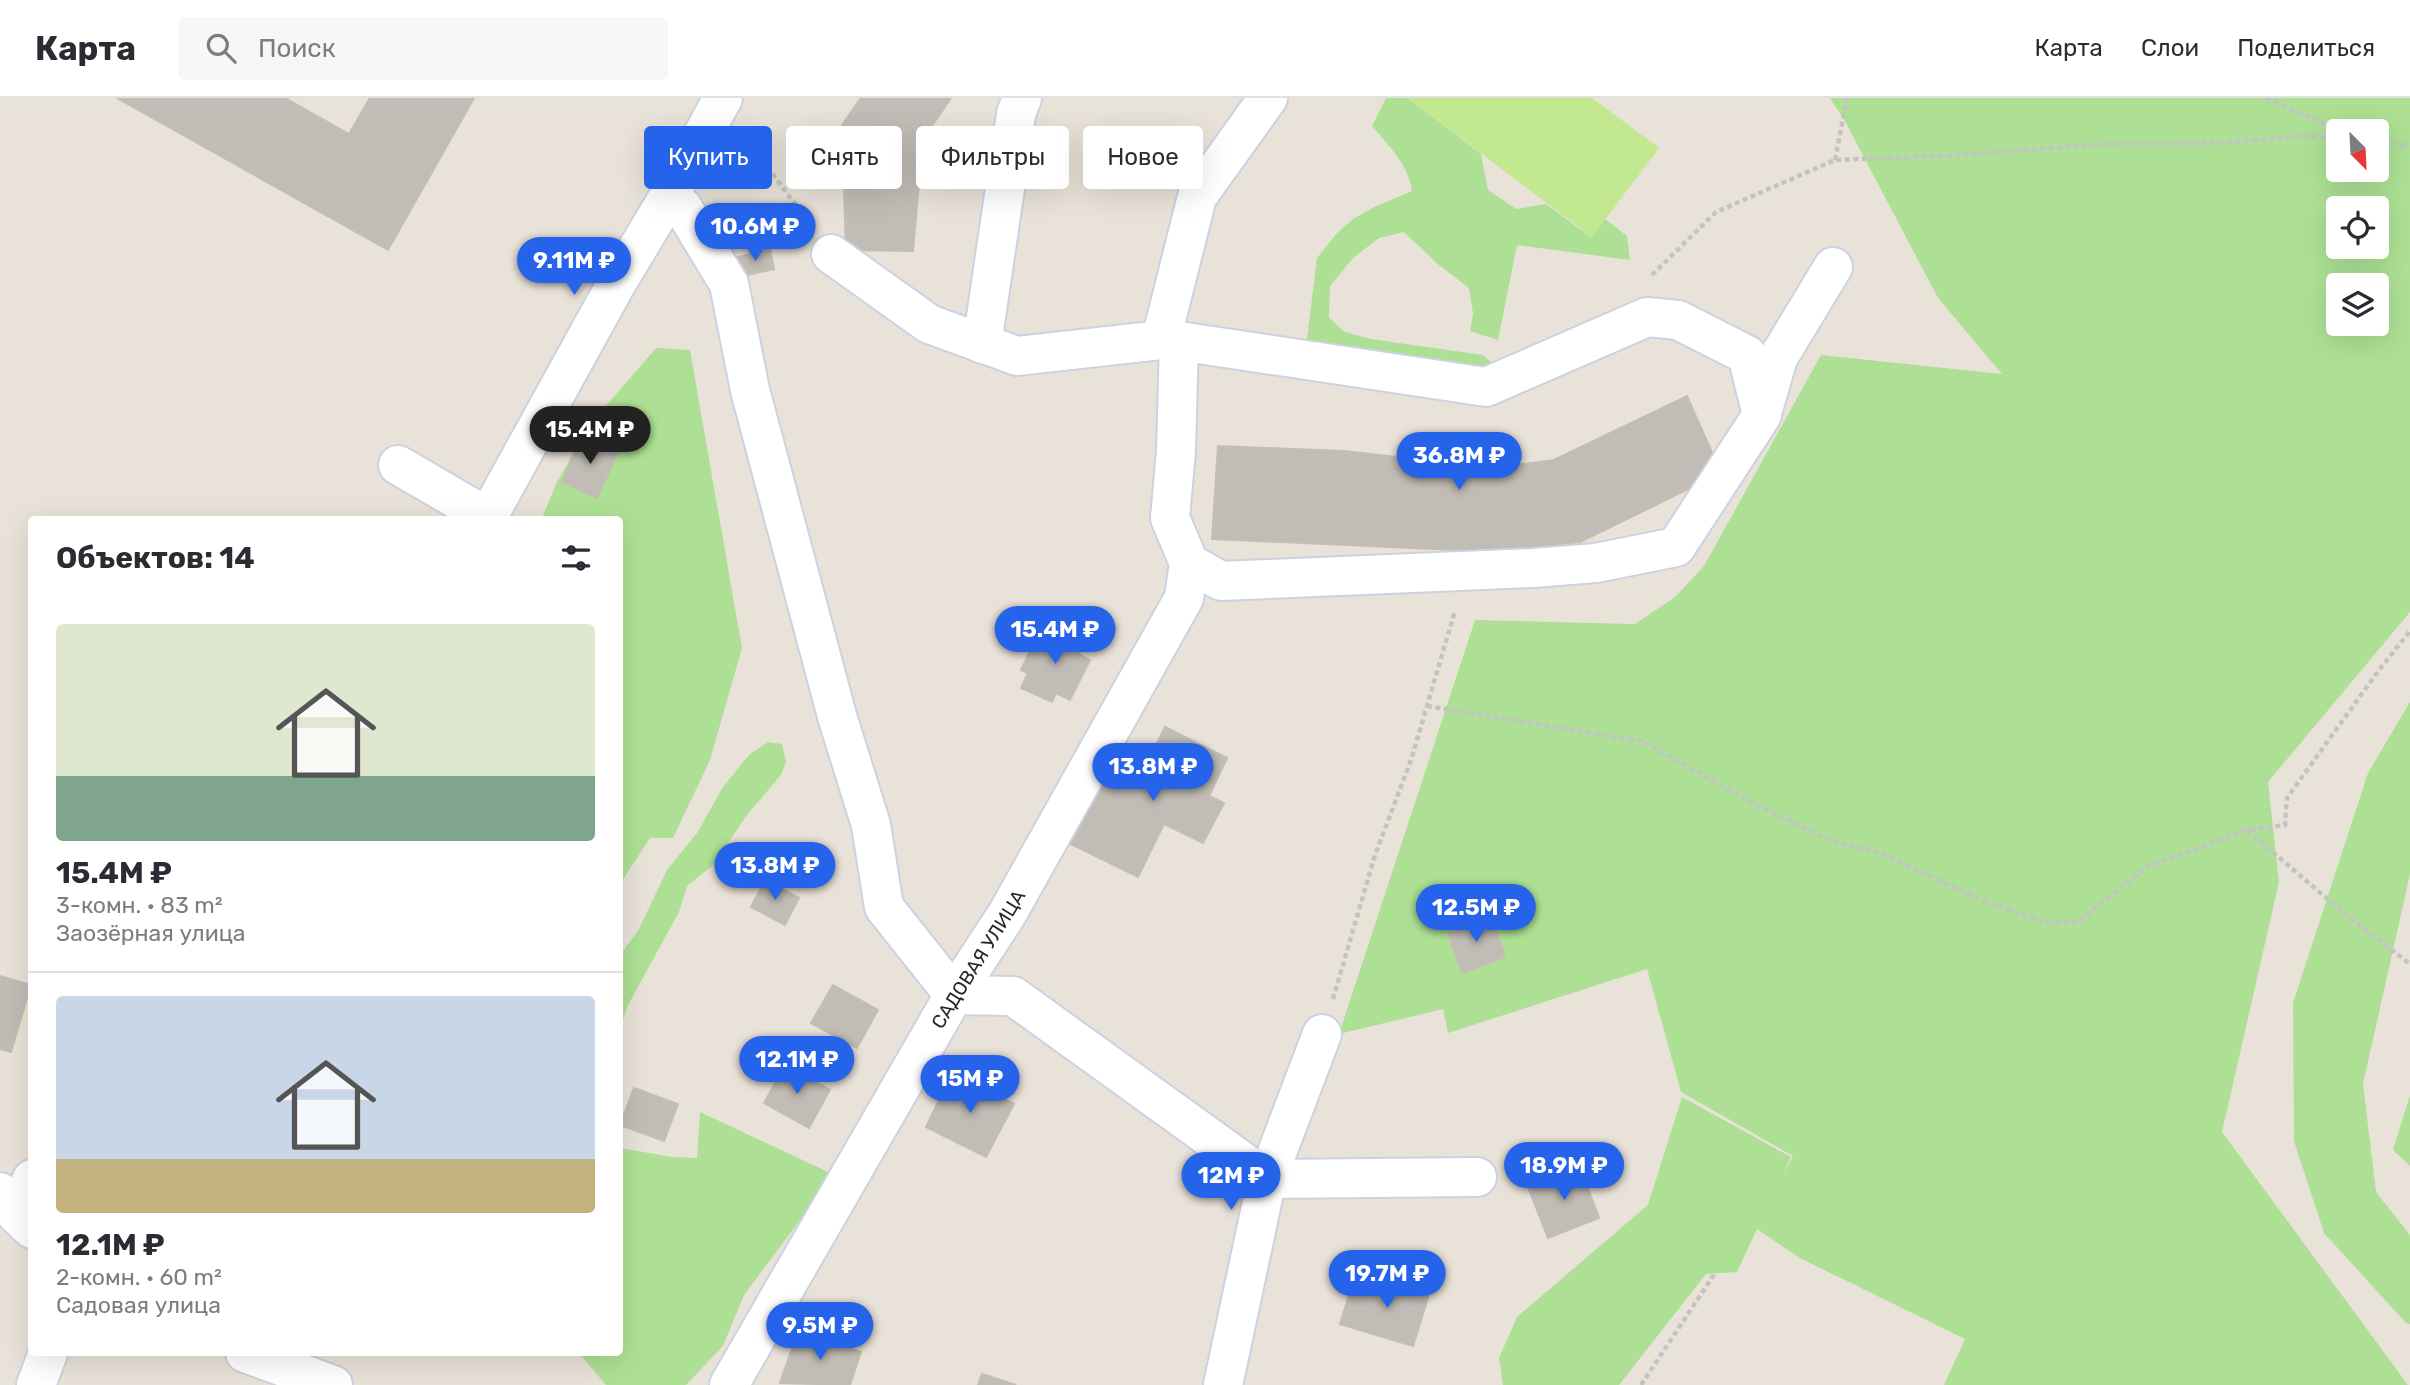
<!DOCTYPE html>
<html lang="ru">
<head>
<meta charset="utf-8">
<style>
  body { margin:0; font-family:Rubik,sans-serif; background:#f7f7f7; color:#2b2b33; height:100vh; display:flex; flex-direction:column; font-size:26px; white-space:nowrap }
  * { box-sizing:border-box; margin:0 }
  p { font-size:23px; color:#7c7c81 }
  .icon { flex:none; width:38px; height:38px; fill:none; stroke:currentColor; stroke-width:2; stroke-linecap:round; stroke-linejoin:round }
  .map { position:relative; flex:1; overflow:hidden }
  .panel { position:absolute; left:28px; top:418px; width:595px; height:840px; display:flex; flex-direction:column; background:#fff; border-radius:7px; box-shadow:0 7px 28px #0002 }
  .panel>* { flex:none }
  .hud { position:absolute; left:644px; top:28px; width:665px; height:63px; display:flex; gap:14px }
  .needle { width:46px; rotate:156deg }
  .fabs { position:absolute; left:2326px; top:21px; display:grid; gap:14px }
  .fabs a { display:grid; place-items:center; width:63px; height:63px; border-radius:7px; background:#fff; box-shadow:0 7px 28px #0002; font-size:35px }
  .price { position:absolute; translate:-50% -60px; padding:0 16px; border-radius:24px; background:#2563eb; color:#fff; font-size:23px; line-height:46px; filter:drop-shadow(0 2px 4px #0008) }
  .price::after { content:''; position:absolute; left:50%; top:42px; width:21px; height:16px; margin-left:-10px; background:inherit; clip-path:polygon(0 0,100% 0,50% 100%) }
  .price.on { background:#222; color:#fff }
  ul { padding:0; list-style:none }
  li { display:grid; align-content:center; gap:14px; height:371px; padding:0 28px }
  li+li { border-top:2px solid #e1e1e2 }
  li span { display:grid; place-items:center; height:217px; border-radius:7px; color:#555 }
  li>.icon { margin-inline-start:auto }
  span .icon { width:126px; height:126px; fill:#fffc; stroke-width:1 }
  li b { font-size:30px }
  h2 { display:flex; justify-content:space-between; align-items:center; height:84px; padding:0 28px; font-size:30px }
  .tag { padding:0 24px; border-radius:7px; background:#fff; box-shadow:0 7px 28px #0002; font-size:24px; line-height:63px }
  .tag.on { background:#2563eb; color:#fff }
  header { display:flex; align-items:center; gap:42px; box-sizing:border-box; height:98px; padding:0 35px; background:#fff; border-bottom:2px solid #e1e1e2 }
  header strong { font-size:33px }
  nav { display:flex; gap:38px; margin-inline-start:auto; font-size:24px }
  .search { width:490px; height:63px; background:#f7f7f7; display:flex; align-items:center; gap:18px; box-sizing:border-box; padding:0 24px; border-radius:7px; color:#7c7c81; font-size:26px }
  .map>svg:first-child { display:block }
</style>
</head>
<body>
<header>
<strong>Карта</strong>
<div class="search"><svg class="icon" aria-label="search" viewBox="0 0 24 24"><circle cx="10" cy="10" r="6"/><path d="M15 15l6 6"/></svg>Поиск</div>
<nav><a>Карта</a><a>Слои</a><a>Поделиться</a></nav>
</header>
<div class="map">
<svg width="2410" height="1287" viewBox="0 0 2410 1287">
  <rect width="100%" height="100%" fill="#e9e2d8"/>
  <!-- green -->
  <g fill="#ade094" fill-rule="evenodd">
    <path d="M1386,0H1408L1481,56L1488,92L1516,111L1546,106L1591,139L1605,121L1627,138L1630,162L1517,147L1498,242L1470,233L1473,216L1469,190L1439,167L1404,134L1379,140L1353,160L1330,188L1329,220L1345,234L1371,241L1483,257L1494,267L1488,275L1306,249L1317,160L1338,134L1353,121L1374,109L1412,93C1409,67 1388,47 1372,28Z"/>
    <path d="M1830,0H2410V514L2268,684L2279,784L2222,1034L2408,1287H1944L1965,1241L1800,1160L1757,1131L1737,1174L1706,1176L1619,1287H1503L1499,1260L1517,1219L1648,1107L1682,999L1791,1059L1782,1079L1793,1058L1681,994L1647,871L1448,935L1443,911L1339,936L1475,522L1635,526L1675,499L1704,468L1821,257L2002,276L1938,200L1846,25ZM2338,33H2376V72H2338ZM2338,110H2376V149H2338ZM2338,187H2376V226H2338Z"/>
    <polygon points="656,250 690,252 742,550 710,662 673,740 650,740 620,786 620,422 541,422 557,384 587,330"/>
    <polygon points="2410,604 2410,776 2363,986 2376,1094 2410,1137 2410,1226 2406,1225 2324,1135 2294,1043 2293,905 2368,675"/>
    <polygon points="768,644 782,646 786,664 781,677 747,717 713,767 687,788 679,814 628,907 620,930 620,857 638,833 667,772 697,735 723,689 749,657"/>
    <polygon points="2410,997 2410,1068 2393,1052"/>
    <polygon points="700,1014 828,1074 812,1106 744,1197 723,1248 686,1287 606,1287 579,1255 620,1255 620,1050 672,1059 697,1060"/>
  </g>
  <!-- pitch -->
  <polygon fill="#c2e890" points="1408,0 1592,0 1659,50 1592,139"/>
  <!-- building -->
  <g fill="#c1bcb5" stroke="#c4beb2" stroke-width="2">
    <polygon points="117,0 285,0 349,36 370,0 474,0 388,152"/>
    <polygon points="861,0 951,0 923,41 913,153 846,152 842,27"/>
    <polygon points="770,151 774,171 739,179 735,160"/>
    <polygon points="1687,298 1721,375 1580,444 1500,454 1212,441 1218,348 1344,353 1493,370 1554,362"/>
    <polygon points="584,335 619,352 597,400 562,384"/>
    <polygon points="1055,529 1084,543 1078,556 1090,562 1070,602 1056,595 1052,604 1021,590 1028,575 1021,572 1037,539 1048,544"/>
    <polygon points="1165,629 1227,660 1209,698 1224,705 1203,745 1164,726 1138,779 1071,746 1108,670 1137,685"/>
    <polygon points="765,782 799,800 785,827 751,809"/>
    <polygon points="1491,818 1505,859 1462,875 1448,834"/>
    <polygon points="0,878 31,887 11,954 0,951"/>
    <polygon points="833,887 878,912 857,950 811,925"/>
    <polygon points="785,967 830,992 809,1030 764,1005"/>
    <polygon points="952,975 1014,1006 986,1059 926,1029"/>
    <polygon points="634,990 678,1006 664,1043 620,1027"/>
    <polygon points="1580,1069 1599,1120 1548,1140 1528,1089"/>
    <polygon points="1394,1179 1431,1190 1413,1248 1340,1226 1353,1184 1389,1195"/>
    <polygon points="798,1233 861,1254 850,1287 780,1285"/>
    <polygon points="982,1276 1016,1287 978,1287"/>
  </g>
  <g fill="none" stroke-linecap="round" stroke-linejoin="round">
    <!-- minor casing -->
    <g stroke="#cdd1e0" stroke-width="42">
      <g id="minor">
        <polyline points="669,98 683,110 729,186 750,292 837,618 871,727 884,809 954,897 1013,898 1267,1081 1477,1079"/>
        <polyline points="831,156 929,226 1017,258 1161,242 1197,99 1268,0"/>
        <polyline points="1161,242 1179,243 1486,289 1647,219 1678,222 1747,257 1762,317 1676,449 1596,465 1533,470 1221,483 1189,465 1170,420 1176,353 1179,243"/>
        <polyline points="982,246 1016,16 1022,0"/>
        <polyline points="1762,315 1778,260 1833,169"/>
        <polyline points="398,367 487,419"/>
        <polyline points="486,422 615,188 669,98 723,0"/>
        <polyline points="0,1094 17,1117 32,1131"/>
        <polyline points="17,1117 32,1081"/>
        <polyline points="245,1255 333,1287"/>
        <polyline points="36,1287 48,1255"/>
        <polyline points="729,1287 954,897 1007,816 1184,500 1189,465"/>
        <polyline points="1223,1287 1267,1081 1322,936"/>
      </g>
    </g>
    <!-- path -->
    <g stroke="#c3c3c3" stroke-width="4.5" stroke-dasharray="5 3.5" stroke-linecap="butt">
      <polyline points="2266,0 2339,33"/>
      <polyline points="751,30 767,68 810,127"/>
      <polyline points="2376,44 2410,47"/>
      <polyline points="1835,62 1847,0"/>
      <polyline points="1652,177 1716,114 1835,62 1959,57 2106,46 2220,45 2303,38 2338,41"/>
      <polyline points="1427,608 1641,643 1754,705 1831,743 1878,754 1972,798 2045,825 2078,824 2147,769 2247,732 2285,727 2287,700 2379,572 2410,533"/>
      <polyline points="2247,732 2345,816 2410,866"/>
      <polyline points="1333,901 1375,757 1411,662 1455,513"/>
      <polyline points="1641,1287 1715,1175"/>
    </g>
    <!-- minor -->
    <use href="#minor" stroke="#fff" stroke-width="38"/>
  </g>
  <g text-anchor="middle" stroke-width="7" stroke-linejoin="round" paint-order="stroke">
    <!-- street labels -->
    <g font-size="19" fill="#272727" stroke="#fff">
      <text transform="translate(978 861) rotate(-58)" y="7">САДОВАЯ УЛИЦА</text>
    </g>
  </g>
</svg>
<div class="fabs">
<a><svg class="needle" viewBox="-14 -14 28 28"><path d="M0-13l5 13h-10z" fill="#e53935"/><path d="M0 13l5-13h-10z" fill="#7c7c81"/></svg></a>
<a><svg class="icon" aria-label="locate" viewBox="0 0 24 24"><circle cx="12" cy="12" r="6"/><path d="M12 2v4M12 18v4M2 12h4M18 12h4"/></svg></a>
<a><svg class="icon" aria-label="layers" viewBox="0 0 24 24"><path d="M12 4l9 5-9 5-9-5zM3 14l9 5 9-5"/></svg></a>
</div>
<b class="price" style="left:755px;top:165px">10.6M ₽</b>
<b class="price" style="left:574px;top:199px">9.11M ₽</b>
<b class="price on" style="left:590px;top:368px">15.4M ₽</b>
<b class="price" style="left:1459px;top:394px">36.8M ₽</b>
<b class="price" style="left:1055px;top:568px">15.4M ₽</b>
<b class="price" style="left:1153px;top:705px">13.8M ₽</b>
<b class="price" style="left:775px;top:804px">13.8M ₽</b>
<b class="price" style="left:1476px;top:846px">12.5M ₽</b>
<b class="price" style="left:797px;top:998px">12.1M ₽</b>
<b class="price" style="left:970px;top:1017px">15M ₽</b>
<b class="price" style="left:1564px;top:1104px">18.9M ₽</b>
<b class="price" style="left:1231px;top:1114px">12M ₽</b>
<b class="price" style="left:1387px;top:1212px">19.7M ₽</b>
<b class="price" style="left:820px;top:1264px">9.5M ₽</b>
<div class="hud">
<a class="tag on">Купить</a>
<a class="tag">Снять</a>
<a class="tag">Фильтры</a>
<a class="tag">Новое</a>
</div>
<section class="panel">
<h2>Объектов: 14<svg class="icon" aria-label="filters" viewBox="0 0 24 24"><path d="M4 7h16M4 17h16"/><circle cx="9" cy="7" r="2"/><circle cx="15" cy="17" r="2"/></svg></h2>
<ul>
<li><span style="background:linear-gradient(#dfe7d0 70%,#7fa58c 0)"><svg class="icon" aria-label="home" viewBox="0 0 24 24"><path d="M3 11l9-7 9 7M6 9v11h12V9"/></svg></span><div><b>15.4M ₽</b><p>3-комн. · 83 m²</p><p>Заозёрная улица</p></div></li>
<li><span style="background:linear-gradient(#c9d6e8 75%,#c2b280 0)"><svg class="icon" aria-label="home" viewBox="0 0 24 24"><path d="M3 11l9-7 9 7M6 9v11h12V9"/></svg></span><div><b>12.1M ₽</b><p>2-комн. · 60 m²</p><p>Садовая улица</p></div></li>
</ul>
</section>
</div>
</body>
</html>
